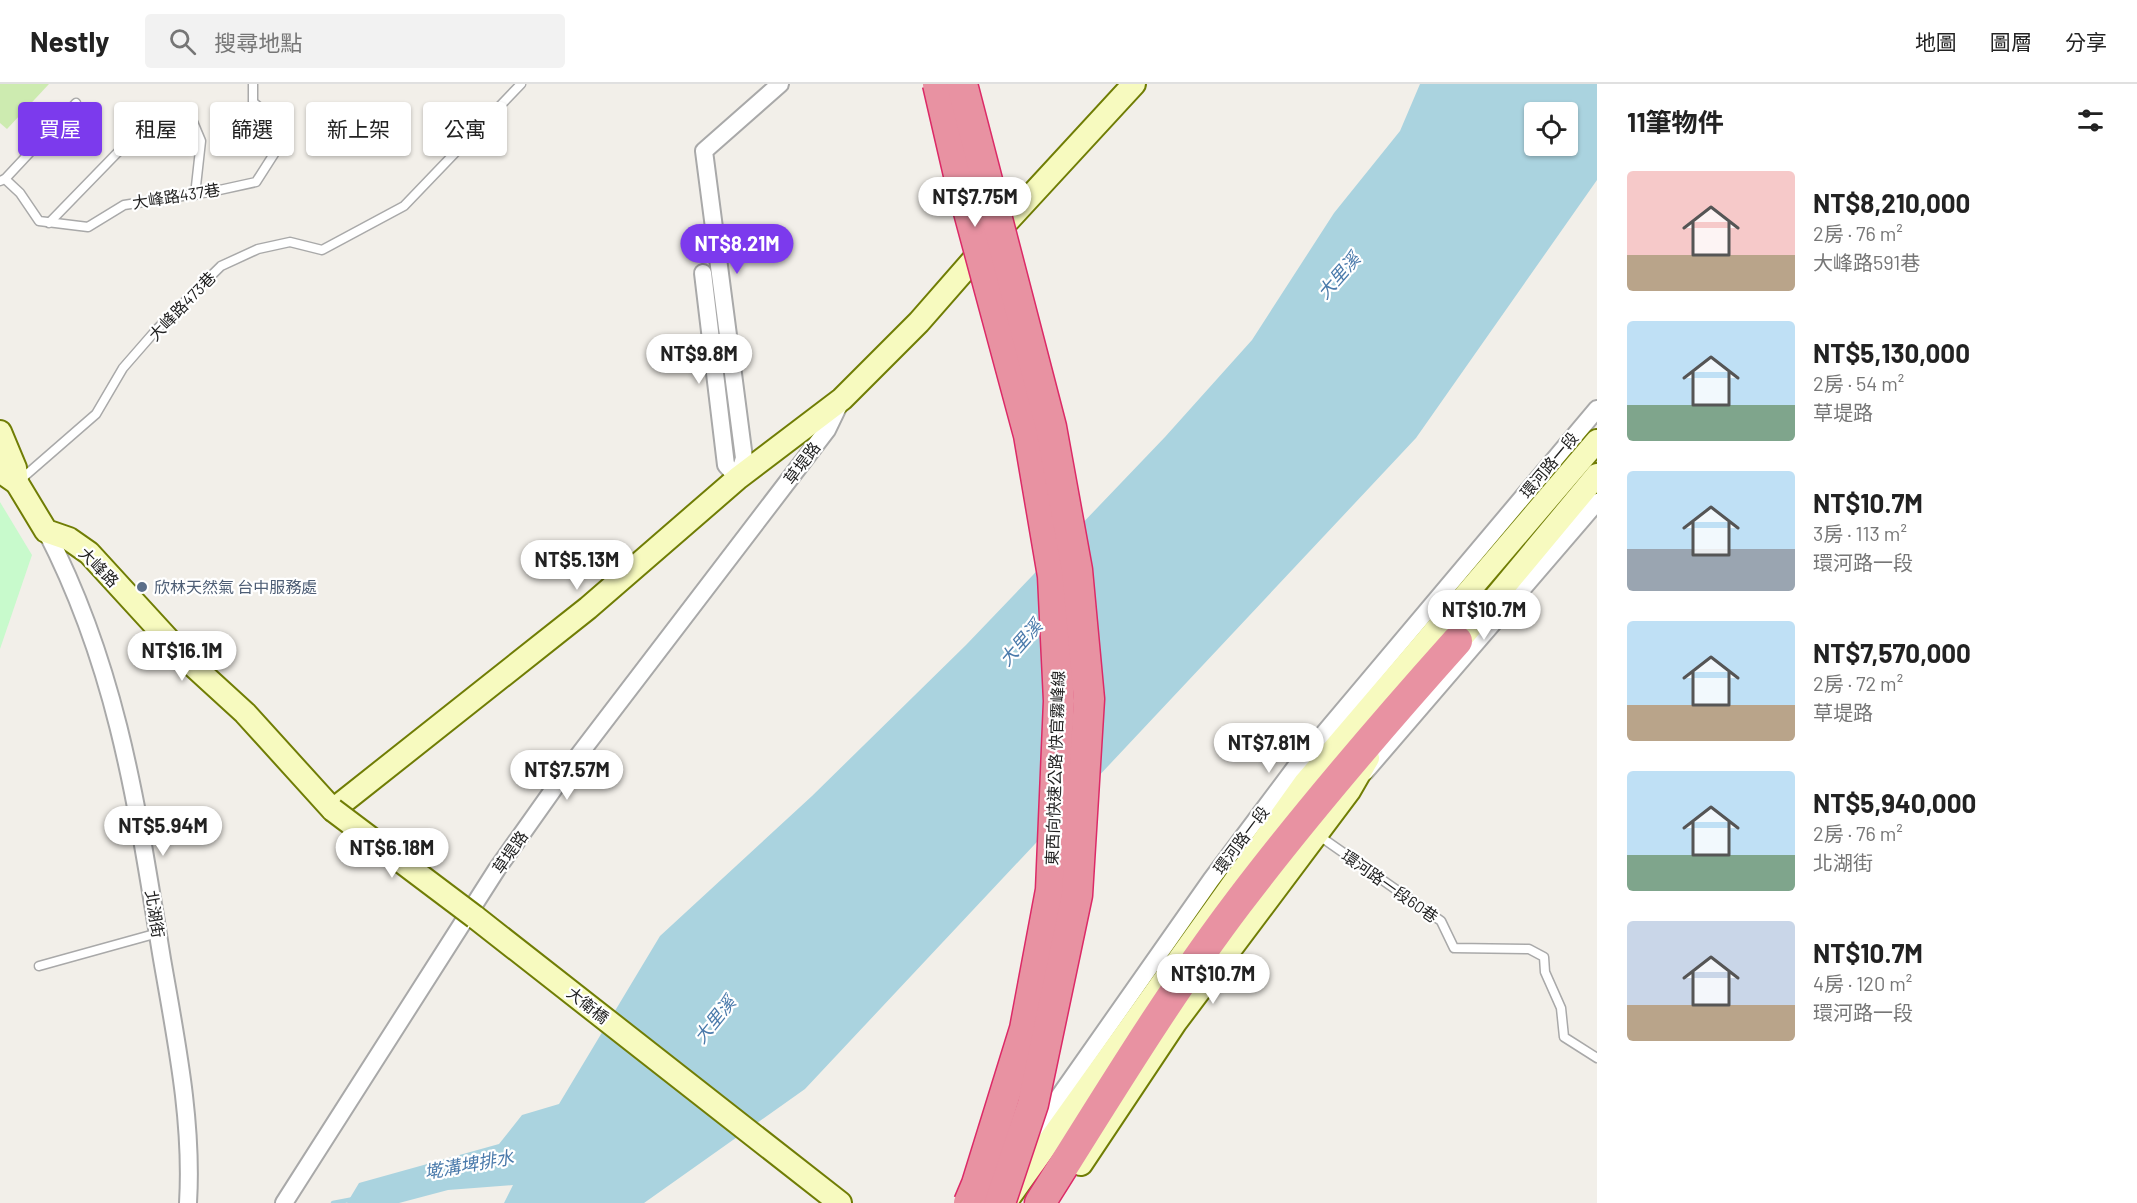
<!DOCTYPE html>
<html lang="zh-TW">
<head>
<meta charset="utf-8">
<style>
  body { margin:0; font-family:Barlow,"Noto Sans TC",sans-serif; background:#f2f2f2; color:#222; height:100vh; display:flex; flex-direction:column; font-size:22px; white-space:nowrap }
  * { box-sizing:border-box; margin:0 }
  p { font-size:20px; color:#767676 }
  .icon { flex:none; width:33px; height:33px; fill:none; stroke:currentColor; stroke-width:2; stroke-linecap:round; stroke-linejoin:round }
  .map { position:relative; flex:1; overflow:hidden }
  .sheet { display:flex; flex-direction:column; background:#fff; width:540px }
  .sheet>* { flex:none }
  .banner { position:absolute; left:18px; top:18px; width:570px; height:54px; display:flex; gap:12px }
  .controls { position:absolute; left:1524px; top:18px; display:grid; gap:12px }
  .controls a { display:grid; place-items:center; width:54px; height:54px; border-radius:6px; background:#fff; box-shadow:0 2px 4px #0004; font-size:30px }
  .price { position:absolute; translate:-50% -51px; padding:0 14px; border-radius:21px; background:#fff; color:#222; font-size:20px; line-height:39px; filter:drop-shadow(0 2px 3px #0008) }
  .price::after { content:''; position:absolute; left:50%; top:36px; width:18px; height:14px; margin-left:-9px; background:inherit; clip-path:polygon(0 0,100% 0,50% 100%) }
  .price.current { background:#7c3aed; color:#fff }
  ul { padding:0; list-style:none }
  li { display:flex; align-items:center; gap:18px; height:150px; padding:0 30px }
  li span { display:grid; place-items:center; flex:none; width:168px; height:120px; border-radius:6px; color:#555 }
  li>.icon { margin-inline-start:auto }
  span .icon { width:72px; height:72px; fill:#fffc; stroke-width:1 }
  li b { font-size:26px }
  h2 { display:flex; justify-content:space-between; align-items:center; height:72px; padding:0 30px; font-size:26px }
  .chip { padding:0 21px; border-radius:6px; background:#fff; box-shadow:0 2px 4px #0004; font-size:21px; line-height:54px }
  .chip.current { background:#7c3aed; color:#fff }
  header { display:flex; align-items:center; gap:36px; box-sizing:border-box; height:84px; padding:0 30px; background:#fff; border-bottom:2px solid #e0e0e0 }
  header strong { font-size:28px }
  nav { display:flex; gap:33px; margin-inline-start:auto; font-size:21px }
  .search { width:420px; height:54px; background:#f2f2f2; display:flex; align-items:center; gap:15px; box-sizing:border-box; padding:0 21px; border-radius:6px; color:#767676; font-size:22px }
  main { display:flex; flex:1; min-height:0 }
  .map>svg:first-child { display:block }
</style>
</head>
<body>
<header>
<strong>Nestly</strong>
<div class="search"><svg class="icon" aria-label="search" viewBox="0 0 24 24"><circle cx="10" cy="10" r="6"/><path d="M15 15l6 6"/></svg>搜尋地點</div>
<nav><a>地圖</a><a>圖層</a><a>分享</a></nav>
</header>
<main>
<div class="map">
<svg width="1597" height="1119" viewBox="0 0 1597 1119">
  <rect width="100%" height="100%" fill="#f2efe9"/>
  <!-- park -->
  <polygon fill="#c8facc" points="0,418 32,471 0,565"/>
  <!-- garden -->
  <polygon fill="#cdebb0" points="0,0 49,0 7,45 0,39"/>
  <!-- water -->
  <path fill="#aad3df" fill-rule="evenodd" d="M1420,0H1597V96L1416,354L805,1005L644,1119H504L513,1101L448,1106L399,1119H347L359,1099L499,1060L522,1031L559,1020L660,852L812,712L966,561L1165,353L1252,256L1334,129L1400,47ZM1534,28H1568V62H1534Z"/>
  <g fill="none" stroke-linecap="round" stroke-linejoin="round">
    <!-- stream -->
    <polyline stroke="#aad3df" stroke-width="4.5" points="333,1119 354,1115"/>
    <!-- lane casing -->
    <g stroke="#a9a9a9" stroke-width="11">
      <g id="lane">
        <polyline points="188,26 201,57 195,111"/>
        <polyline points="5,95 76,19"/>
        <polyline points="0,97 5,95 20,109 39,137 88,143 124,121 215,107 256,98 288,48 253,18 253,0"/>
        <polyline points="49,139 120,66"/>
        <polyline points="19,397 96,330 123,284 157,245 221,182 258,165 290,158 322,166 404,122 521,0"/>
        <polyline points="1318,751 1441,837 1454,864 1529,865 1544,873 1545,888 1561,924 1564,953 1597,974"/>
        <polyline points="39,882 158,849"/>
      </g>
    </g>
    <!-- street casing -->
    <g stroke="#a9a9a9" stroke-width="20">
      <g id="street">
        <polyline points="703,189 726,381 738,394"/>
        <polyline points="738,394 744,374 704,67 780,0"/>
        <path d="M46,447C118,586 137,723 162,875C176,956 193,1037 188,1119"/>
        <polyline points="1365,688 1597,418"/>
        <polyline points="1030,1070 1058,1014 1211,796 1294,685 1597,325"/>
        <polyline points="284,1119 497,785 565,689 827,346 841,317"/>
      </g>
    </g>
    <!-- secondary casing -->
    <g stroke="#707d05" stroke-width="26">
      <g id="secondary">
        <polyline points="0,348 15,384 17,399"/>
        <polyline points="0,387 17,399 46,447 69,455 89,469 187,576 245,629 333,726 588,524 738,394 842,315 919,238 1003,142 1134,0"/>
        <polyline points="1449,569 1597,391"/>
        <polyline points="475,833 840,1119"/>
        <polyline points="1081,1080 1175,939 1349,707 1368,674"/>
        <polyline points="1005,1119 1305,699 1597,357"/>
      </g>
    </g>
    <!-- highway casing -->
    <g stroke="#dc2a67" stroke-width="33">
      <path id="highway" d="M1040,1119C1104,1018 1166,914 1238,819C1307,728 1381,642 1457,557"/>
    </g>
    <!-- lane -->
    <use href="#lane" stroke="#fff" stroke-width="8"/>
    <!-- street -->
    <use href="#street" stroke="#fff" stroke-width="16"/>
    <!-- secondary -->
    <use href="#secondary" stroke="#f7fabf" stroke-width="22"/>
    <!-- highway -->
    <use href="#highway" stroke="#e892a2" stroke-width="30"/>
    <!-- secondary-bridge casing -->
    <g stroke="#707d05" stroke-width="26" stroke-linecap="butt">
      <polyline id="secondary-bridge" points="333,726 475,833"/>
    </g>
    <!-- highway-bridge casing -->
    <g stroke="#dc2a67" stroke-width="33" stroke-linecap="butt">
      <g id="highway-bridge">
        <polyline points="938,0 959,91 1029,351 1053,492 1059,617 1051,806 1025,945 977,1100 969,1119"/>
        <polyline points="962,0 1051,343 1077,486 1089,615 1077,811 1033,1020 1000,1119"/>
      </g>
    </g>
    <!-- secondary-bridge -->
    <use href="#secondary-bridge" stroke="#f7fabf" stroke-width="22"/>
    <!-- highway-bridge -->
    <use href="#highway-bridge" stroke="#e892a2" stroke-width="30"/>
  </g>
  <!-- markers -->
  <circle fill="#5c6f8a" stroke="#fff" stroke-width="2" cx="142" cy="503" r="6"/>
  <g text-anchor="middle" stroke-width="4.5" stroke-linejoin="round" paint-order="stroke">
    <!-- street labels -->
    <g font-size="16" fill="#222" stroke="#fff">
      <text transform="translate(176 112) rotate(-9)" y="6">大峰路437巷</text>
      <text transform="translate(182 222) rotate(-46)" y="6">大峰路473巷</text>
      <text transform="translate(802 379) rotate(-53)" y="6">草堤路</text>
      <text transform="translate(1549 381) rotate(-50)" y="6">環河路一段</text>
      <text transform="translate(99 483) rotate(45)" y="6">大峰路</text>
      <text transform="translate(1055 684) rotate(-88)" y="6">東西向快速公路 快官霧峰線</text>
      <text transform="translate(1241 756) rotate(-53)" y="6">環河路一段</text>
      <text transform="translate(510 768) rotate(-55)" y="6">草堤路</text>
      <text transform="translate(1390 802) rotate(35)" y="6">環河路一段60巷</text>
      <text transform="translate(155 830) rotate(81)" y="6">北湖街</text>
      <text transform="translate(588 921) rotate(38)" y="6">大衛橋</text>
    </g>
    <!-- service labels -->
    <g font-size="16" fill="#4e5e75" stroke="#fff" text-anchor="start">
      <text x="154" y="509">欣林天然氣 台中服務處</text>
    </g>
    <!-- water labels -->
    <g font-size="18" font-style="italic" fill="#4a7aab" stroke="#fff">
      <text transform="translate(1339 192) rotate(-49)" y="6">大里溪</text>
      <text transform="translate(1021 559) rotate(-49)" y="6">大里溪</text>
      <text transform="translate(715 936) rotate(-51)" y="6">大里溪</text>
      <text transform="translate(469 1081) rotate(-10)" y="6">墘溝埤排水</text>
    </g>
  </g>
</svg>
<div class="controls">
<a><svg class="icon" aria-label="locate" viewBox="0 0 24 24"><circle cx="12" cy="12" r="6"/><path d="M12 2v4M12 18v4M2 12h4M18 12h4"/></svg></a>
</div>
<b class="price" style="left:975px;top:144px">NT$7.75M</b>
<b class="price current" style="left:737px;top:191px">NT$8.21M</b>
<b class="price" style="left:699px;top:301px">NT$9.8M</b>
<b class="price" style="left:577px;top:507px">NT$5.13M</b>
<b class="price" style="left:1484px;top:557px">NT$10.7M</b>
<b class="price" style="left:182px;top:598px">NT$16.1M</b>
<b class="price" style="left:1269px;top:690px">NT$7.81M</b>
<b class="price" style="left:567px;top:717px">NT$7.57M</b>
<b class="price" style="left:163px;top:773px">NT$5.94M</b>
<b class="price" style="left:392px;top:795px">NT$6.18M</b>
<b class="price" style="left:1213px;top:921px">NT$10.7M</b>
<div class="banner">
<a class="chip current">買屋</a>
<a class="chip">租屋</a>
<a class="chip">篩選</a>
<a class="chip">新上架</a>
<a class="chip">公寓</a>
</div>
</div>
<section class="sheet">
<h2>11筆物件<svg class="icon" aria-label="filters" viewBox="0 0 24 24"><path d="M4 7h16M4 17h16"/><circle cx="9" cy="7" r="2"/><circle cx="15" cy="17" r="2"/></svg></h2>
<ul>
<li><span style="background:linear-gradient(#f6c9c9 70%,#b9a48a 0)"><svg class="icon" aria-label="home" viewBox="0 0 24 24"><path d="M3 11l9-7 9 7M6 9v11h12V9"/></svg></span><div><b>NT$8,210,000</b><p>2房 · 76 m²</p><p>大峰路591巷</p></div></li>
<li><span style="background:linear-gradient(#bfe0f5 70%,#7fa58c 0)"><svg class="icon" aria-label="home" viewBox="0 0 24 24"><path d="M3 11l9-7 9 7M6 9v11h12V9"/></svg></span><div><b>NT$5,130,000</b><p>2房 · 54 m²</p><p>草堤路</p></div></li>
<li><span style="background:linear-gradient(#bfe0f5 65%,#9aa5b1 0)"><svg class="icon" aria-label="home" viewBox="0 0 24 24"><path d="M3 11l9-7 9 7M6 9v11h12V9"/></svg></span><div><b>NT$10.7M</b><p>3房 · 113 m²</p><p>環河路一段</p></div></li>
<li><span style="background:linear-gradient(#bfe0f5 70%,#b9a48a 0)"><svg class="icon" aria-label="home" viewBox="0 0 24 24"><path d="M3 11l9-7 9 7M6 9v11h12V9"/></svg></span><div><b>NT$7,570,000</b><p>2房 · 72 m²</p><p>草堤路</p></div></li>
<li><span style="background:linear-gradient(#bfe0f5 70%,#7fa58c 0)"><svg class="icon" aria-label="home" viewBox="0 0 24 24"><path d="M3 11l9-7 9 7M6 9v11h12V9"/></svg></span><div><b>NT$5,940,000</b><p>2房 · 76 m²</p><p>北湖街</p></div></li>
<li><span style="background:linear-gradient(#c9d6e8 70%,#b9a48a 0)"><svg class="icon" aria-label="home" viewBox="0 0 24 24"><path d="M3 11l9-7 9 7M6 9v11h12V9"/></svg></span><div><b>NT$10.7M</b><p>4房 · 120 m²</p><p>環河路一段</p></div></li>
</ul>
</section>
</main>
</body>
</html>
